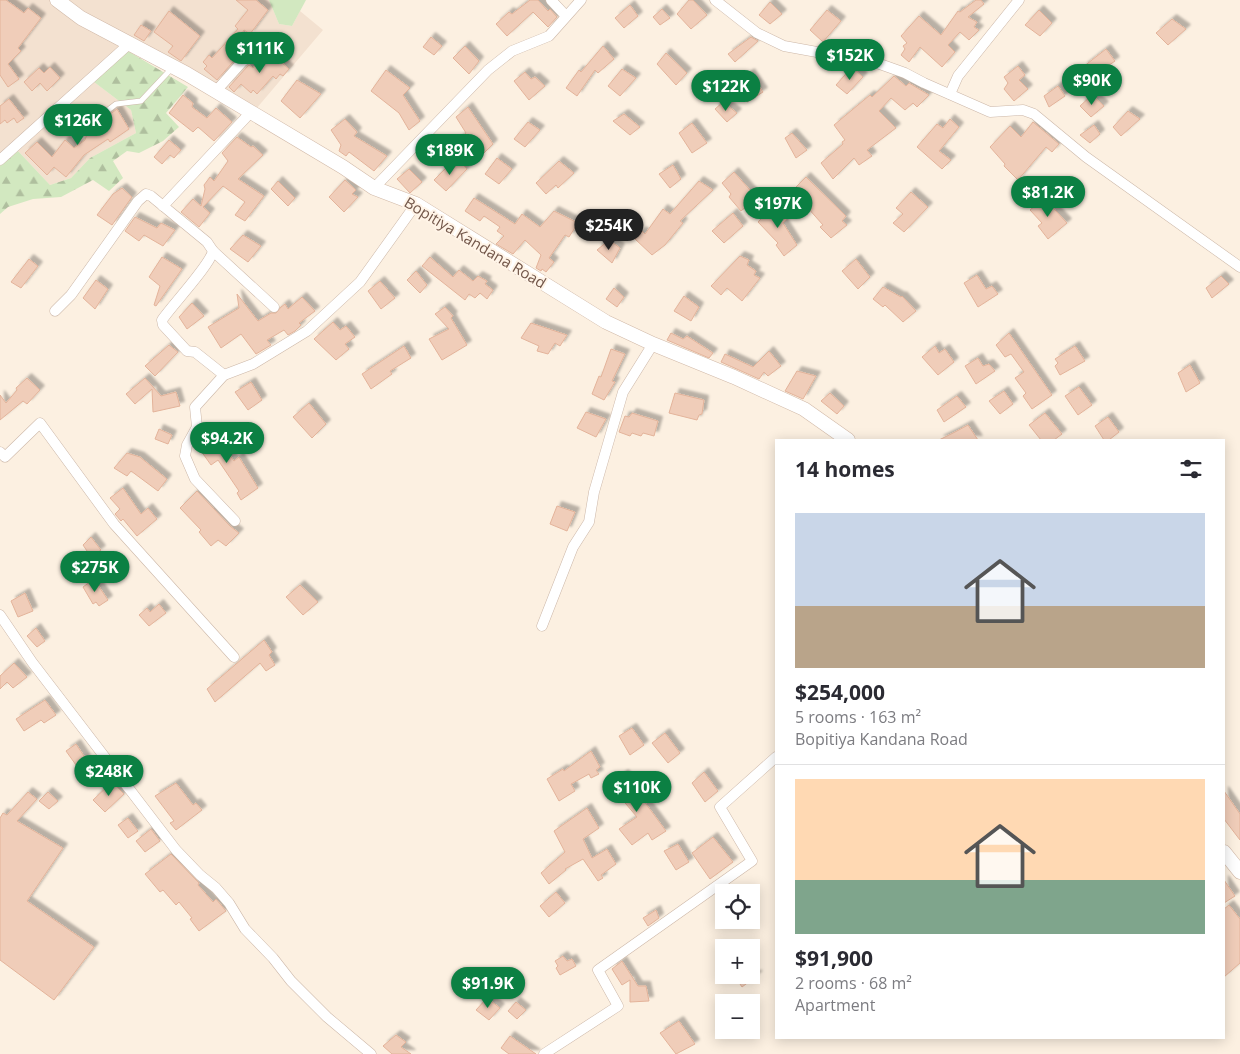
<!DOCTYPE html>
<html lang="en">
<head>
<meta charset="utf-8">
<style>
  body { margin:0; font-family:"Open Sans",sans-serif; background:#f2f2f3; color:#2b2b33; height:100vh; display:flex; flex-direction:column; font-size:19px; white-space:nowrap }
  * { box-sizing:border-box; margin:0 }
  p { font-size:16px; color:#7c7c81 }
  .icon { flex:none; width:28px; height:28px; fill:none; stroke:currentColor; stroke-width:2; stroke-linecap:round; stroke-linejoin:round }
  .map { position:relative; flex:1; overflow:hidden }
  .details { position:absolute; left:775px; top:439px; width:450px; height:600px; display:flex; flex-direction:column; background:#fff; border-radius:0px; box-shadow:0 2px 12px #0003 }
  .details>* { flex:none }
  .tools { position:absolute; left:715px; top:884px; display:grid; gap:10px }
  .tools a { display:grid; place-items:center; width:45px; height:45px; border-radius:0px; background:#fff; box-shadow:0 2px 12px #0003; font-size:25px }
  .price { position:absolute; translate:-50% -42px; padding:0 11px; border-radius:18px; background:#0b8043; color:#fff; font-size:16px; line-height:32px; filter:drop-shadow(0 1px 2px #0008) }
  .price::after { content:''; position:absolute; left:50%; top:30px; width:15px; height:11px; margin-left:-8px; background:inherit; clip-path:polygon(0 0,100% 0,50% 100%) }
  .price.current { background:#222; color:#fff }
  ul { padding:0; list-style:none }
  li { display:grid; align-content:center; gap:10px; height:265px; padding:0 20px }
  li+li { border-top:1px solid #e1e1e2 }
  li span { display:grid; place-items:center; height:155px; border-radius:0px; color:#555 }
  li>.icon { margin-inline-start:auto }
  span .icon { width:90px; height:90px; fill:#fffc; stroke-width:1 }
  li b { font-size:21px }
  h2 { display:flex; justify-content:space-between; align-items:center; height:60px; padding:0 20px; font-size:21px }
  .map>svg:first-child { display:block }
</style>
</head>
<body>
<div class="map">
<svg width="1240" height="1054" viewBox="0 0 1240 1054">
  <defs>
    <pattern id="forest-firs" width="22" height="20" patternUnits="userSpaceOnUse" patternTransform="scale(1.25)"><rect width="22" height="20" fill="#d2e8c0"/><path d="M5 1l3.5 6h-7zM16 11l3.5 6h-7z" fill="#afbf9e"/></pattern>
    <filter id="shadow"><feDropShadow dx="4.5" dy="-4.5" stdDeviation="1" flood-color="#0004"/></filter>
  </defs>
  <rect width="100%" height="100%" fill="#fcf0e1"/>
  <!-- residential -->
  <g fill="#f3e1d0">
    <polygon points="0,0 53,0 119,47 0,154"/>
    <polygon points="69,0 269,0 279,24 292,26 300,11 323,30 256,109 87,13"/>
    <polygon points="94,82 131,110 136,133 90,158 71,178 50,185 18,151"/>
  </g>
  <!-- grass -->
  <polygon fill="#d2e8c0" points="269,0 306,0 292,26 279,24"/>
  <!-- forest -->
  <polygon fill="url(#forest-firs)" points="128,51 188,87 166,113 179,127 163,141 139,153 127,151 113,161 123,178 109,191 93,180 61,197 33,199 8,207 0,214 0,166 18,151 50,185 71,178 90,158 136,133 131,110 94,82"/>
  <!-- building -->
  <g fill="#f0cdb9" stroke="#e3b39a" filter="url(#shadow)">
    <polygon points="0,0 6,0 24,13 28,8 41,18 18,48 21,51 8,64 19,79 8,87 0,75"/>
    <polygon points="236,0 256,0 268,10 250,34 244,30 235,46 241,51 238,54 239,55 217,80 204,69 207,66 203,62 209,55 212,58 238,29 235,26 248,10"/>
    <polygon points="530,0 538,0 548,11 550,9 557,17 548,27 533,12 507,36 496,24 509,12 512,14"/>
    <polygon points="689,0 693,0 707,15 691,29 677,14"/>
    <polygon points="976,0 981,0 984,4 968,17 977,22 974,27 979,30 969,40 960,32 948,45 955,52 942,67 920,47 909,62 901,55 905,49 903,46 907,43 901,36 919,16 941,35 958,11 960,12"/>
    <polygon points="770,2 782,14 770,24 759,15"/>
    <polygon points="630,5 638,16 624,28 615,18"/>
    <polygon points="662,9 670,18 660,25 653,17"/>
    <polygon points="827,10 841,21 823,42 810,30"/>
    <polygon points="1039,10 1052,23 1040,36 1025,25"/>
    <polygon points="169,11 200,36 181,61 168,52 173,46 154,32"/>
    <polygon points="1172,19 1186,29 1168,45 1156,33"/>
    <polygon points="141,25 151,31 144,41 134,35"/>
    <polygon points="431,37 442,46 434,55 423,47"/>
    <polygon points="751,37 758,41 735,62 728,54"/>
    <polygon points="465,46 479,61 469,74 453,58"/>
    <polygon points="603,46 614,59 598,73 595,70 577,96 566,88 579,70 581,72"/>
    <polygon points="1106,49 1115,61 1092,77 1083,67"/>
    <polygon points="268,51 289,69 283,76 280,74 276,79 273,76 257,94 253,90 251,93 241,84 234,92 229,87 247,67 249,65 253,68"/>
    <polygon points="666,53 687,73 676,85 657,64"/>
    <polygon points="1018,66 1025,75 1019,80 1028,89 1014,101 1004,89 1008,83 1004,77"/>
    <polygon points="50,67 60,78 47,91 40,83 32,91 24,82 39,68 44,73"/>
    <polygon points="852,67 863,77 847,94 836,85"/>
    <polygon points="622,69 636,78 620,96 608,86"/>
    <polygon points="386,70 410,88 403,95 420,121 409,130 399,113 371,91"/>
    <polygon points="525,72 531,79 535,77 545,86 529,100 514,81"/>
    <polygon points="750,73 763,92 747,102 735,84"/>
    <polygon points="894,76 906,86 909,83 929,95 917,107 913,103 905,110 891,98 879,111 896,128 867,150 872,156 859,165 854,158 833,179 821,163 843,144 842,142 845,140 834,125 870,95 872,97"/>
    <polygon points="297,80 321,94 300,118 281,101"/>
    <polygon points="1058,86 1065,96 1049,107 1044,96"/>
    <polygon points="183,95 193,103 192,107 207,118 216,108 232,122 214,141 198,127 193,132 169,113"/>
    <polygon points="1092,95 1104,106 1091,117 1080,106"/>
    <polygon points="9,99 24,118 17,123 14,118 7,123 5,120 0,124 0,106"/>
    <polygon points="723,102 737,113 727,122 715,109"/>
    <polygon points="468,107 493,144 483,154 475,142 466,150 457,141 466,133 456,117"/>
    <polygon points="117,109 129,129 110,142 108,139 84,155 66,177 54,167 47,175 25,153 37,142 52,157 65,140 74,148 85,140 88,131"/>
    <polygon points="1128,111 1140,119 1121,136 1113,127"/>
    <polygon points="624,114 640,127 630,135 613,121"/>
    <polygon points="345,119 357,132 354,136 387,156 374,171 349,152 346,156 339,151 341,145 331,130"/>
    <polygon points="950,119 959,127 939,151 951,160 942,169 917,147 937,124 943,128"/>
    <polygon points="528,122 540,130 525,147 514,139"/>
    <polygon points="1033,122 1059,144 1052,152 1046,147 1018,180 1004,166 1005,164 990,147 1010,126 1021,137"/>
    <polygon points="692,123 707,143 692,153 679,133"/>
    <polygon points="1094,125 1100,134 1090,143 1080,135"/>
    <polygon points="792,133 807,150 796,158 785,138"/>
    <polygon points="237,137 251,147 253,146 263,155 238,179 264,196 245,221 235,215 245,202 223,186 203,207 210,213 199,227 181,212 193,199 201,206 205,189 204,185 210,177 214,181 228,161 222,153"/>
    <polygon points="169,140 181,150 174,158 170,155 162,164 154,157"/>
    <polygon points="497,158 512,169 499,184 485,174"/>
    <polygon points="559,161 574,173 558,188 556,185 546,194 536,183"/>
    <polygon points="460,162 467,169 446,191 434,180 447,167 452,169"/>
    <polygon points="673,165 681,179 670,188 659,174"/>
    <polygon points="409,169 422,182 410,193 397,179"/>
    <polygon points="734,172 757,198 741,211 729,197 731,194 722,183"/>
    <polygon points="806,177 846,216 842,221 847,225 831,238 820,227 823,225 807,207 810,204 795,188"/>
    <polygon points="345,180 356,190 352,194 358,197 344,212 329,197"/>
    <polygon points="278,181 295,198 288,206 271,189"/>
    <polygon points="699,181 713,190 680,221 683,223 665,245 652,255 635,239 642,231 645,234 663,209 670,214"/>
    <polygon points="122,188 132,197 112,225 97,215 113,194"/>
    <polygon points="911,192 928,207 904,232 893,223 903,214 896,208"/>
    <polygon points="474,198 515,224 522,214 540,227 554,211 578,223 569,237 565,235 549,258 554,262 546,272 542,269 541,271 536,268 541,255 525,240 513,254 496,244 504,236 497,231 500,227 484,216 480,221 465,211"/>
    <polygon points="1044,198 1067,223 1048,239 1038,226 1042,223 1030,210"/>
    <polygon points="775,204 788,218 783,223 797,245 784,256 776,245 778,243 758,222"/>
    <polygon points="733,213 743,226 724,243 712,231"/>
    <polygon points="135,217 157,228 161,223 175,230 163,246 144,235 139,241 125,231"/>
    <polygon points="243,235 261,246 248,262 230,249"/>
    <polygon points="609,240 620,248 612,263 597,250"/>
    <polygon points="740,256 749,260 747,265 756,271 754,275 760,278 742,301 727,288 721,295 711,286"/>
    <polygon points="162,257 182,269 156,306 154,305 160,286 149,277"/>
    <polygon points="430,257 453,277 459,270 473,281 478,276 487,281 485,284 493,290 487,299 480,293 475,298 469,294 465,300 422,266"/>
    <polygon points="29,259 38,266 21,288 11,282"/>
    <polygon points="856,259 870,277 858,289 842,271"/>
    <polygon points="416,271 427,285 420,293 407,280"/>
    <polygon points="977,275 986,289 992,286 998,294 978,307 964,283"/>
    <polygon points="1221,276 1229,284 1212,298 1206,288"/>
    <polygon points="96,280 108,289 95,309 83,298"/>
    <polygon points="380,281 395,298 381,309 368,291"/>
    <polygon points="883,287 901,297 902,296 916,311 903,322 885,305 883,307 873,299"/>
    <polygon points="614,288 624,297 617,307 606,299"/>
    <polygon points="237,294 258,321 271,313 276,313 281,307 285,304 288,309 302,297 315,311 299,323 301,325 295,331 288,335 284,330 267,340 271,345 256,354 241,334 221,348 208,327 239,308"/>
    <polygon points="684,296 699,307 691,321 674,311"/>
    <polygon points="192,303 204,316 187,329 179,317"/>
    <polygon points="445,307 453,316 451,318 467,345 442,360 429,339 449,329 435,314"/>
    <polygon points="333,322 340,330 346,326 355,337 345,344 349,349 336,360 314,339"/>
    <polygon points="531,323 567,335 560,346 555,343 548,354 537,351 539,346 521,338"/>
    <polygon points="671,333 683,339 687,336 713,353 709,358 667,340"/>
    <polygon points="1009,333 1052,395 1032,409 1023,396 1026,393 1015,378 1024,372 1011,354 1005,357 996,345"/>
    <polygon points="169,345 178,352 155,376 145,366"/>
    <polygon points="404,346 411,358 390,371 392,374 371,389 362,374"/>
    <polygon points="935,346 939,353 945,349 954,362 938,375 922,357"/>
    <polygon points="1075,346 1085,361 1060,375 1055,366 1058,363 1055,359"/>
    <polygon points="611,349 625,354 612,381 615,382 604,400 592,394 599,376 601,377"/>
    <polygon points="769,351 781,366 768,376 764,372 759,379 721,362 725,354 753,367"/>
    <polygon points="978,358 983,366 989,364 995,371 976,384 965,366"/>
    <polygon points="1190,365 1200,383 1186,392 1178,373"/>
    <polygon points="797,371 816,376 803,399 785,391"/>
    <polygon points="27,378 40,390 27,404 23,401 0,420 0,395 6,403 17,390 16,388"/>
    <polygon points="145,378 161,396 176,392 180,406 153,412 152,389 135,404 126,394"/>
    <polygon points="251,382 262,400 248,410 235,392"/>
    <polygon points="1079,387 1092,405 1078,415 1065,396"/>
    <polygon points="1004,391 1013,404 1000,414 989,401"/>
    <polygon points="675,393 704,400 702,414 699,415 697,420 669,413"/>
    <polygon points="830,393 844,406 837,414 821,401"/>
    <polygon points="957,396 966,407 944,422 937,410"/>
    <polygon points="309,403 326,424 312,438 293,417"/>
    <polygon points="586,412 606,419 596,437 577,428"/>
    <polygon points="632,413 658,421 654,436 643,433 641,436 632,433 630,436 619,432 625,416 629,417"/>
    <polygon points="1045,413 1062,434 1054,440 1041,440 1029,425"/>
    <polygon points="1108,417 1119,432 1109,440 1104,440 1095,426"/>
    <polygon points="968,425 978,440 939,440 955,432"/>
    <polygon points="159,429 172,435 168,444 155,439"/>
    <polygon points="212,429 234,461 239,457 258,488 241,500 237,493 239,491 218,460 211,465 196,444"/>
    <polygon points="127,453 140,457 167,479 158,491 131,471 127,476 114,468"/>
    <polygon points="123,488 141,514 148,508 157,519 137,536 123,519 121,521 115,514 120,509 110,498"/>
    <polygon points="197,491 230,526 239,533 226,546 218,540 211,546 199,532 201,530 180,508"/>
    <polygon points="557,506 575,512 567,531 550,524"/>
    <polygon points="91,537 101,550 91,557 83,545"/>
    <polygon points="94,579 108,600 99,606 96,602 93,604 83,587"/>
    <polygon points="300,585 318,602 303,615 286,597"/>
    <polygon points="25,593 33,611 18,617 11,601"/>
    <polygon points="159,604 166,613 149,626 139,615 147,608 150,612"/>
    <polygon points="36,628 45,641 37,647 27,636"/>
    <polygon points="264,640 272,652 269,655 275,665 266,671 260,663 215,702 207,689"/>
    <polygon points="14,663 27,677 13,688 7,682 0,689 0,676"/>
    <polygon points="45,700 56,715 44,723 41,720 24,731 16,719"/>
    <polygon points="632,728 644,745 630,755 619,736"/>
    <polygon points="665,733 680,753 668,763 652,743"/>
    <polygon points="76,744 86,759 76,765 66,751"/>
    <polygon points="591,751 600,767 596,770 599,774 591,778 589,774 571,784 575,791 559,801 547,779 563,769 564,771"/>
    <polygon points="704,772 718,791 705,802 692,783"/>
    <polygon points="624,774 666,831 652,840 648,833 632,845 619,829 637,817 609,784"/>
    <polygon points="112,782 124,794 105,812 93,800"/>
    <polygon points="176,783 193,805 196,803 202,810 176,830 170,823 174,821 155,796"/>
    <polygon points="1224,791 1240,814 1240,840 1224,819"/>
    <polygon points="28,792 37,799 17,821 63,848 27,901 94,947 54,1000 0,960 0,818 3,813 7,815"/>
    <polygon points="48,792 58,801 49,809 39,801"/>
    <polygon points="587,808 599,828 583,839 592,858 607,849 616,864 601,875 603,878 598,881 583,859 565,869 566,870 549,884 541,873 565,852 554,831"/>
    <polygon points="128,818 138,831 128,838 118,825"/>
    <polygon points="151,829 160,841 145,852 136,841"/>
    <polygon points="713,837 733,862 710,879 692,853"/>
    <polygon points="678,844 689,862 676,870 664,851"/>
    <polygon points="171,854 199,883 198,885 213,902 216,899 226,911 199,931 190,919 192,918 179,902 176,905 163,890 160,892 145,874"/>
    <polygon points="1224,880 1235,896 1224,903"/>
    <polygon points="556,892 565,903 549,917 540,906"/>
    <polygon points="1229,905 1240,919 1240,963 1224,977 1224,909"/>
    <polygon points="656,910 659,918 648,926 643,918"/>
    <polygon points="563,956 567,961 572,959 576,966 560,975 556,968 558,966 555,961"/>
    <polygon points="622,961 638,986 646,986 649,1001 630,1002 630,980 622,985 612,969"/>
    <polygon points="734,975 758,975 742,987"/>
    <polygon points="487,998 500,1008 489,1020 476,1010"/>
    <polygon points="516,1002 526,1010 517,1019 508,1011"/>
    <polygon points="679,1021 695,1044 676,1054 660,1033"/>
    <polygon points="396,1035 406,1042 401,1047 411,1054 392,1054 383,1046"/>
    <polygon points="510,1036 536,1054 509,1054 501,1048"/>
  </g>
  <g fill="none" stroke-linecap="round" stroke-linejoin="round">
    <!-- lane casing -->
    <g stroke="#ccb7a8" stroke-width="6">
      <polyline id="lane" points="77,134 116,104 141,101 173,67"/>
    </g>
    <!-- street casing -->
    <g stroke="#ccb7a8" stroke-width="11">
      <g id="street">
        <polyline points="551,0 566,16"/>
        <polyline points="715,0 757,33 784,46 877,63 905,73 924,83 990,112 1023,110 1034,114 1086,157 1240,267"/>
        <polyline points="216,91 242,62 268,40"/>
        <polyline points="950,94 958,76 1019,0"/>
        <polyline points="0,160 129,44"/>
        <polyline points="374,188 488,70 512,51 549,36 581,0"/>
        <polyline points="163,206 251,112"/>
        <polyline points="213,251 274,307"/>
        <path d="M55,311L71,295L138,201L146,194L151,196L207,242L213,251C210,265 173,304 162,320L163,325L187,351L195,352L224,375"/>
        <polyline points="0,452 5,457 40,423 114,524 234,657"/>
        <polyline points="235,521 195,479 185,456 187,445 197,427 195,407 224,375 253,364 307,331 360,282 416,204"/>
        <polyline points="0,615 32,662 176,850 200,875 216,888 229,903 245,929 273,958 291,981 327,1017 371,1054"/>
        <polyline points="542,626 573,547 589,522 594,492 623,392 653,344"/>
        <polyline points="544,1054 618,1006 598,970 752,861 720,807 776,757"/>
      </g>
    </g>
    <!-- secondary casing -->
    <g stroke="#d1b9a8" stroke-width="15">
      <g id="secondary">
        <polyline points="57,0 81,18 187,74 343,167 374,188 416,204 606,322 653,344 734,377 804,409 848,440"/>
        <polyline points="1224,852 1240,872"/>
      </g>
    </g>
    <!-- lane -->
    <use href="#lane" stroke="#fff" stroke-width="5"/>
    <!-- street -->
    <use href="#street" stroke="#fff" stroke-width="10"/>
    <!-- secondary -->
    <use href="#secondary" stroke="#fff" stroke-width="14"/>
  </g>
  <g text-anchor="middle" stroke-width="4" stroke-linejoin="round" paint-order="stroke">
    <!-- street labels -->
    <g font-size="15" fill="#725649" stroke="#fff4e7">
      <text transform="translate(475 243) rotate(31)" y="5">Bopitiya Kandana Road</text>
    </g>
  </g>
</svg>
<div class="tools">
<a><svg class="icon" aria-label="locate" viewBox="0 0 24 24"><circle cx="12" cy="12" r="6"/><path d="M12 2v4M12 18v4M2 12h4M18 12h4"/></svg></a>
<a>+</a>
<a>−</a>
</div>
<b class="price" style="left:260px;top:74px">$111K</b>
<b class="price" style="left:850px;top:81px">$152K</b>
<b class="price" style="left:1092px;top:106px">$90K</b>
<b class="price" style="left:726px;top:112px">$122K</b>
<b class="price" style="left:78px;top:146px">$126K</b>
<b class="price" style="left:450px;top:176px">$189K</b>
<b class="price" style="left:1048px;top:218px">$81.2K</b>
<b class="price" style="left:778px;top:229px">$197K</b>
<b class="price current" style="left:609px;top:251px">$254K</b>
<b class="price" style="left:227px;top:464px">$94.2K</b>
<b class="price" style="left:95px;top:593px">$275K</b>
<b class="price" style="left:109px;top:797px">$248K</b>
<b class="price" style="left:637px;top:813px">$110K</b>
<b class="price" style="left:488px;top:1009px">$91.9K</b>
<section class="details">
<h2>14 homes<svg class="icon" aria-label="filters" viewBox="0 0 24 24"><path d="M4 7h16M4 17h16"/><circle cx="9" cy="7" r="2"/><circle cx="15" cy="17" r="2"/></svg></h2>
<ul>
<li><span style="background:linear-gradient(#c9d6e8 60%,#b9a48a 0)"><svg class="icon" aria-label="home" viewBox="0 0 24 24"><path d="M3 11l9-7 9 7M6 9v11h12V9"/></svg></span><div><b>$254,000</b><p>5 rooms · 163 m²</p><p>Bopitiya Kandana Road</p></div></li>
<li><span style="background:linear-gradient(#ffd9b3 65%,#7fa58c 0)"><svg class="icon" aria-label="home" viewBox="0 0 24 24"><path d="M3 11l9-7 9 7M6 9v11h12V9"/></svg></span><div><b>$91,900</b><p>2 rooms · 68 m²</p><p>Apartment</p></div></li>
</ul>
</section>
</div>
</body>
</html>
